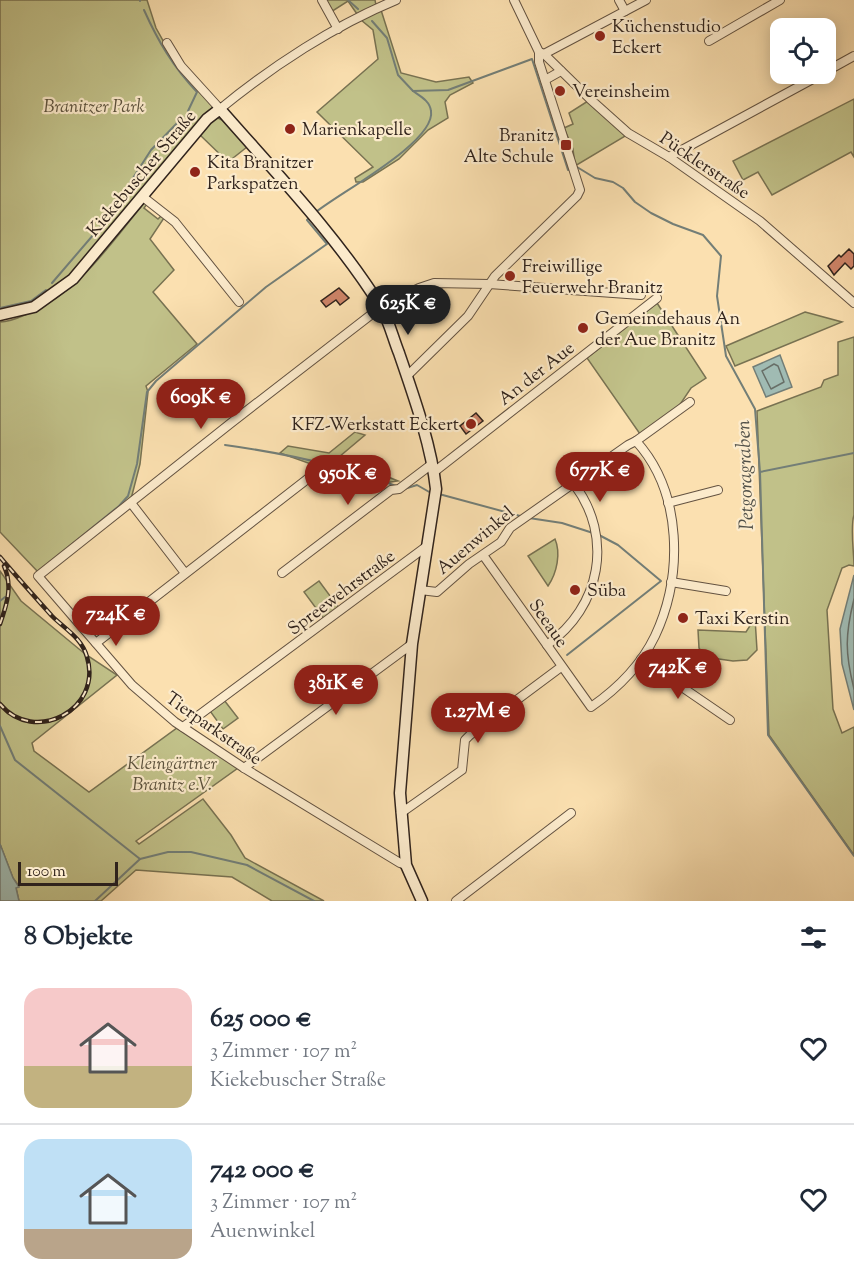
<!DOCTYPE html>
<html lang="de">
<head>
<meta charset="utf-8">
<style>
  body { margin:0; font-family:"Sorts Mill Goudy",serif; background:#f2f2f3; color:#1f2937; height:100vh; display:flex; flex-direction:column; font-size:22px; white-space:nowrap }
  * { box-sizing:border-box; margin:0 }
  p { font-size:20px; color:#747a83 }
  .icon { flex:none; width:33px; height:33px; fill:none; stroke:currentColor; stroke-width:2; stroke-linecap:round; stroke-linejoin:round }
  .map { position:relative; height:901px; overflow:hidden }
  .side { display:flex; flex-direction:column; background:#fff; flex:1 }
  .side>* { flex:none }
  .fabs { position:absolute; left:770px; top:18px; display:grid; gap:12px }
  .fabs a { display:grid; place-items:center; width:66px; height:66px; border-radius:12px; background:#fff; box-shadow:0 3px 15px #0003; font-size:30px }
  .scale { position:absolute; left:18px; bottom:15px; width:100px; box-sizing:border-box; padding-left:6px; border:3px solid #30231c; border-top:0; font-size:16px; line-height:21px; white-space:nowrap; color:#30231c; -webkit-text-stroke:4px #fcebcc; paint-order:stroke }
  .price { position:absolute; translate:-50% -51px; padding:0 14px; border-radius:21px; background:#8f2418; color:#fff; font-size:20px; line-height:39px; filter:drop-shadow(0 2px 3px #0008) }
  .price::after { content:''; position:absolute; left:50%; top:36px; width:18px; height:14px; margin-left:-9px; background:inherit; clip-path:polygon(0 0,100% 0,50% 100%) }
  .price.on { background:#222; color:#fff }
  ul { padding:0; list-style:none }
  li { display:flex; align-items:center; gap:18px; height:150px; padding:0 24px }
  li+li { border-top:2px solid #e0e1e3 }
  li span { display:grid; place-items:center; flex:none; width:168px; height:120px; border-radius:18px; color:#555 }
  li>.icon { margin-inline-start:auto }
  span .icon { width:72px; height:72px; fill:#fffc; stroke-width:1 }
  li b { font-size:26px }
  h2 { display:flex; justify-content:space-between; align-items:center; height:72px; padding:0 24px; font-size:26px }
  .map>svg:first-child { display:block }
</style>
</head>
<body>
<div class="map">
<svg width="854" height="901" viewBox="0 0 854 901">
  <rect width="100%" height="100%" fill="#fbe0b0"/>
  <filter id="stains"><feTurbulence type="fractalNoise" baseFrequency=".00333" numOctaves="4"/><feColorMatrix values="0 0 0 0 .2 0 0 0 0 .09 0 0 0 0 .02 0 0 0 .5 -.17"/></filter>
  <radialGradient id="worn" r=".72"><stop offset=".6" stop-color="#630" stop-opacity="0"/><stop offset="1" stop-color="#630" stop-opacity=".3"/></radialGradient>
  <!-- green -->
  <g fill="#c1c189" stroke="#787252" stroke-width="1.5">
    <polygon points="0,0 147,0 156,28 165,44 216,106 71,276 32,304 0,312"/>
    <polygon points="324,0 375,0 376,5 357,14 348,1 331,12"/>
    <polygon points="381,10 401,73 436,82 469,77 473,83 450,95 445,102 448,118 428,130 399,159 363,182 356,182 355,178 373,167 317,112 378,59 373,30 361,20"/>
    <polygon points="854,99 854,157 851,152 772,195 758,172 743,180 733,161"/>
    <polygon points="588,101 627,135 575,166 573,149 564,128 573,124 569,113"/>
    <polygon points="218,118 222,120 247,147 228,162 200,135 214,119"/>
    <path d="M145,202L147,204L144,208L158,219L161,216L164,218L150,239L174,270L153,292L197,344L146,386L148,392L140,464L131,499L39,573L0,532V322C10,322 18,318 27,314C79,293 110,244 145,202Z"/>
    <polygon points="657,303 706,378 691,388 679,406 640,434 587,358"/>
    <polygon points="805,312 842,322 735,366 726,346"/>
    <path d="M854,337V515C850,527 854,552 854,566L849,565L842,568L827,610L833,709L842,733L854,727V855L769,735L757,411L821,387L824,380L838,375V342Z"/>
    <polygon points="355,432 365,435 339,457 398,481 370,485 280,453 288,446 329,453"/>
    <path d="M555,539C561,553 557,573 548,586L528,556Z"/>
    <polygon points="0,571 21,601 85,654 117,675 32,743 34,751 89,792 177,728 238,768 136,841 139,844 203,799 231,835 245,858 324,901 272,901 232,877 136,870 101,901 19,901 16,888 19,886 13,878 0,844"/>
    <polygon points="319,581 339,608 324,619 304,592"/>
    <polygon points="755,618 757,650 747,660 733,661 705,657 699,648 698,630 746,632"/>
    <polygon points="224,700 238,718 223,729 210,711"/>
  </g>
  <!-- water -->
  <g fill="#a0bbb3" stroke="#737e77" stroke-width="1.5">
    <polygon points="780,355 792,387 766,397 753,367"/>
    <polygon points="854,575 854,710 842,664 840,629"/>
    <polygon points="0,844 13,878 19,887 16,888 19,901 0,901"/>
  </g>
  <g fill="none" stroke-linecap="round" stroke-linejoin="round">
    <!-- shore -->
    <g stroke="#686f68" stroke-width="1.5">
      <polygon points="774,364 778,366 784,382 771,389 762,371"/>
      <path d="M854,599C845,635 845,653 854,689"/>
    </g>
    <!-- stream -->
    <g stroke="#737e77" stroke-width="2">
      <polyline points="140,0 140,1"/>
      <polyline points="348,0 358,9"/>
      <path d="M144,10C158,41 173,67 197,92L188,111"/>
      <polyline points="372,21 387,38 398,75 413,91 448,90 532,59 568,170 577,167 595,178 613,182 623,188 635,202 651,213 673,224 703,235 721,256 717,296 726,356 755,409 760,472 768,735 854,856"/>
      <path d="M316,212C339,193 436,142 431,111C430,101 420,96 413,91"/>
      <polyline points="52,283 106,220 151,150 183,117"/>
      <polyline points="0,308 31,301 46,290"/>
      <path d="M225,445C283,453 341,465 396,486"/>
      <polyline points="760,472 854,453"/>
      <polyline points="404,489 417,485 431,493"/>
      <polyline points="439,494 524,517"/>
      <polyline points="529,518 562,523 593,533"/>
      <polyline points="40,570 119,506 128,496 137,464 147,392 156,381 266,287 327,244 307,220 309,218"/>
      <polyline points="0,601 5,597"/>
      <polyline points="567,655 661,581 618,545 599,535"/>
      <polyline points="0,726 15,760 140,859 95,901"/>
      <polyline points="140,859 168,852 191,852 247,865 314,901"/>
    </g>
  </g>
  <!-- building -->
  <g fill="#ce8468" stroke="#30231c" stroke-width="1.5">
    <polygon points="849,249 854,254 854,266 851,269 845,263 834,275 828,266 839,255 841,257"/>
    <polygon points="339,288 349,298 340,305 336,300 326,307 321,301"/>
    <polygon points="476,413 483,421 466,434 460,426"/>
  </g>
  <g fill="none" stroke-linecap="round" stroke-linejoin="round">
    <!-- street casing -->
    <g stroke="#635241" stroke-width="10">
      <g id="street">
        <polyline points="322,0 338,29"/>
        <polyline points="619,0 625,11"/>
        <polyline points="709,41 780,0"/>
        <path d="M167,43L181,66L220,109C271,67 335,25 396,0"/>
        <polyline points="539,52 544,54 590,99 628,133 669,157 760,221 854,303"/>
        <polyline points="544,54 646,0"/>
        <polyline points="825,72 854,56"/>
        <polyline points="545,80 561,71"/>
        <polyline points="669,157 822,74"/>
        <polyline points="143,197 175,222 239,302"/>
        <polyline points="407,376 468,316 495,276 577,196 580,190 539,62 539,52 514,0"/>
        <polyline points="636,441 690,402"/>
        <polyline points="434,472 657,298"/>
        <polyline points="131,503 185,573"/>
        <polyline points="668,503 718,490"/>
        <polyline points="282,573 391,490 399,489 432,464"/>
        <polyline points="671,582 726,591"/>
        <path d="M420,590L437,592L469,564L501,542L510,528L628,445L636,441C683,493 683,576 655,636C641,665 617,689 591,707L483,555"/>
        <polyline points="96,643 310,477"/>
        <path d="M547,645C601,607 614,537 574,484"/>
        <polyline points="641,659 730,720"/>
        <polyline points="183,727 427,546"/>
        <polyline points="244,768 412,644"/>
        <polyline points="401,813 462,770 465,740 470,735 561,667"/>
        <polyline points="406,865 400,863 244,768 175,722 132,685 38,576 231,423 381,307 419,288 434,283 489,284 641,295"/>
        <polyline points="456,901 571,813"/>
      </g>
    </g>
    <!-- secondary casing -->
    <g stroke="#30231c" stroke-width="13">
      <path id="secondary" d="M0,315L34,307L73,279L207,119L220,109C275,172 336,235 381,307C389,321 393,338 399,353C414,397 431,444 436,489L412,644L400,793L406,865L422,901"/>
    </g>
    <!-- street -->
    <use href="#street" stroke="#fcebcc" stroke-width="8"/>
    <!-- secondary -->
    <use href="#secondary" stroke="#fcebcc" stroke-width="10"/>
    <!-- rail casing -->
    <g stroke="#30231c" stroke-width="4.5">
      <g id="rail">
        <path d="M0,557C17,577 34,596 52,616C65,629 82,638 87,657C103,710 34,745 0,704"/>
        <path d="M0,624C7,604 13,586 4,566"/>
      </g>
    </g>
    <!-- rail -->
    <use href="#rail" stroke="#fcebcc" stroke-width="2" stroke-dasharray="7" stroke-linecap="butt"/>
  </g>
  <!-- markers -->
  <g fill="#8f2418" stroke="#fcebcc" stroke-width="2">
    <circle cx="600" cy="36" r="6"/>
    <circle cx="560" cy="91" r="6"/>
    <circle cx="290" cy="129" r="6"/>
    <rect x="560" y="139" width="12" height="12" rx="3"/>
    <circle cx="195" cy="172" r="6"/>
    <circle cx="510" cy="276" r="6"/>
    <circle cx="583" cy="328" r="6"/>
    <circle cx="471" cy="424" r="6"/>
    <circle cx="575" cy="590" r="6"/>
    <circle cx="683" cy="618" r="6"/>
  </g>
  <g text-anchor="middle" stroke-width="4.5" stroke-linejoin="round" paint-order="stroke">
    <!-- poi labels -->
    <g font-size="18" fill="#30231c" stroke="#fcebcc" text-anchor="start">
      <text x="612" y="32">Küchenstudio<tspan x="612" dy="21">Eckert</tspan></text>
      <text x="572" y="97">Vereinsheim</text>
      <text x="302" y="135">Marienkapelle</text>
      <text x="554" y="141" text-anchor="end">Branitz<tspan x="554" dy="21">Alte Schule</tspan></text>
      <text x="207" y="168">Kita Branitzer<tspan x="207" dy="21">Parkspatzen</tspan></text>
      <text x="522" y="272">Freiwillige<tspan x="522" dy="21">Feuerwehr Branitz</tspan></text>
      <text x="595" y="324">Gemeindehaus An<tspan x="595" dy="21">der Aue Branitz</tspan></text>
      <text x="459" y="430" text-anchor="end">KFZ-Werkstatt Eckert</text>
      <text x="587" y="596">Süba</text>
      <text x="695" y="624">Taxi Kerstin</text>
    </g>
    <!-- park labels -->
    <g font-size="18" font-style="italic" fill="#5c523d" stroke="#fcebcc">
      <text x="94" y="112">Branitzer Park</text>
      <text x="172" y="769">Kleingärtner<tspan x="172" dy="21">Branitz e.V.</tspan></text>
    </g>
    <!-- street labels -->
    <g font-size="18" fill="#30231c" stroke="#fcebcc">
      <text transform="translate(705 165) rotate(34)" y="6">Pücklerstraße</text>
      <text transform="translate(141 173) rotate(-50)" y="6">Kiekebuscher Straße</text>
      <text transform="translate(536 373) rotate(-38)" y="6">An der Aue</text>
      <text transform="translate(475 540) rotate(-40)" y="6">Auenwinkel</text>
      <text transform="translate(341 592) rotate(-37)" y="6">Spreewehrstraße</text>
      <text transform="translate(549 623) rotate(55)" y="6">Seeaue</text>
      <text transform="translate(214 728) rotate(35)" y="6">Tierparkstraße</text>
    </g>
    <!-- water labels -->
    <g font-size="20" font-style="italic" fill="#525149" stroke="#fcebcc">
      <text transform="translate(744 475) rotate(-92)" y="7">Petgoragraben</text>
    </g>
  </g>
  <rect width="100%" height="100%" filter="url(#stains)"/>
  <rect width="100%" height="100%" fill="url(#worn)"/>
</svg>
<div class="fabs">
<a><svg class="icon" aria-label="locate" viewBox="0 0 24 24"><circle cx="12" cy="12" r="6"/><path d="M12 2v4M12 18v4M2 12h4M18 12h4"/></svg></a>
</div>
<div class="scale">100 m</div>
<b class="price on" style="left:408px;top:336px">625K €</b>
<b class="price" style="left:201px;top:430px">609K €</b>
<b class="price" style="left:600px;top:503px">677K €</b>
<b class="price" style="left:348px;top:506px">950K €</b>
<b class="price" style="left:116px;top:647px">724K €</b>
<b class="price" style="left:678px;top:700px">742K €</b>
<b class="price" style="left:336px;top:716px">381K €</b>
<b class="price" style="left:478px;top:744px">1.27M €</b>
</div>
<section class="side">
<h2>8 Objekte<svg class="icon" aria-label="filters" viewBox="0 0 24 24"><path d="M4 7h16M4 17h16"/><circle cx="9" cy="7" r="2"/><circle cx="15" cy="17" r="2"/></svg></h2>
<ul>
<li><span style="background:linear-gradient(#f6c9c9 65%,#c2b280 0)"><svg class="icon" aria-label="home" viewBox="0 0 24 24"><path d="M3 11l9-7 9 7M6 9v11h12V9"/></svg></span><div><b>625 000 €</b><p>3 Zimmer · 107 m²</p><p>Kiekebuscher Straße</p></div><svg class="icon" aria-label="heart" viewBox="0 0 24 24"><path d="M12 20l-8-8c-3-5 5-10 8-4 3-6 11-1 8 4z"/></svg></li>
<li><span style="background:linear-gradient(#bfe0f5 75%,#b9a48a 0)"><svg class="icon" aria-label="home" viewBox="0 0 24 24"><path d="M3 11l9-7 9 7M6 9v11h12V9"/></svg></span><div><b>742 000 €</b><p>3 Zimmer · 107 m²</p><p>Auenwinkel</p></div><svg class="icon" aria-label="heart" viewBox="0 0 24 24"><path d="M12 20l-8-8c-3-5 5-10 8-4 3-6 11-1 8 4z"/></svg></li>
</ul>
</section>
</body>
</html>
